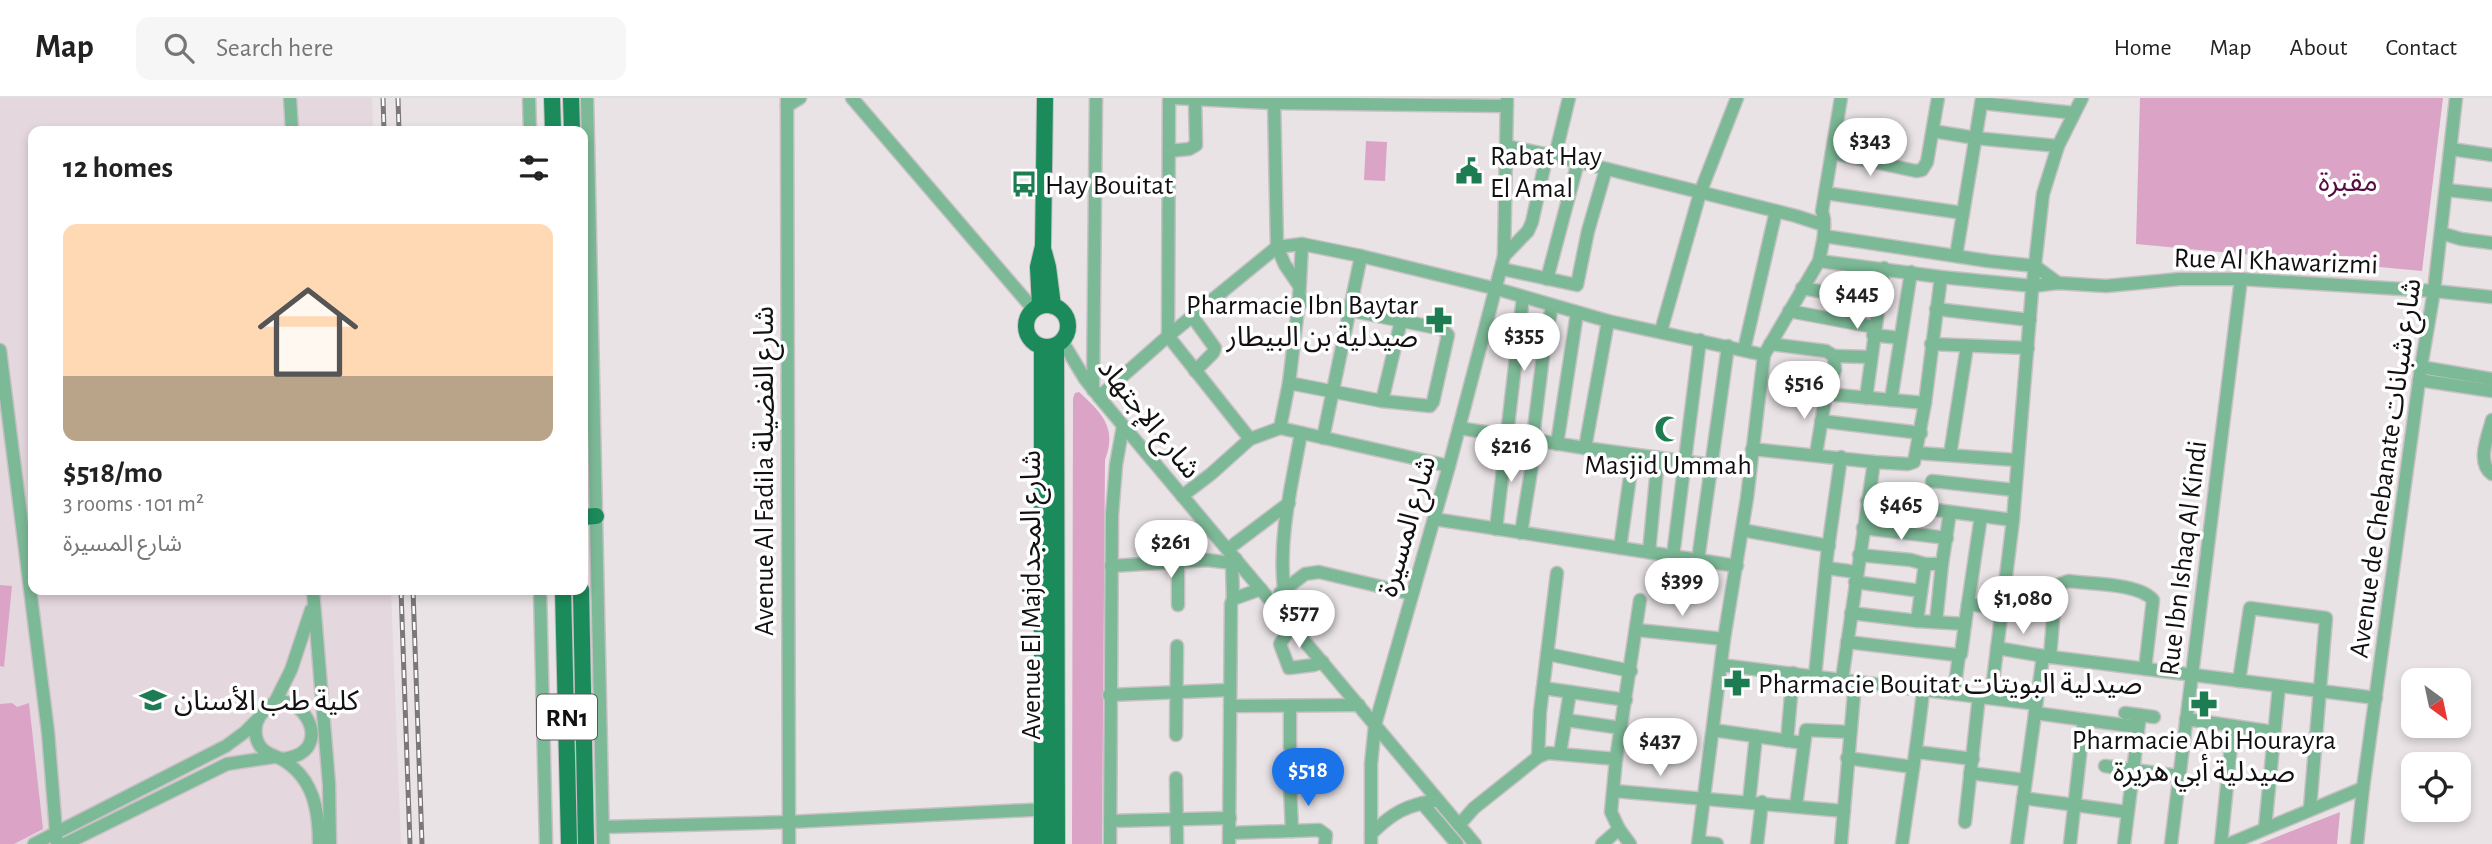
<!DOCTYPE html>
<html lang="en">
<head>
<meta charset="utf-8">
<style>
  body { margin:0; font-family:"Alegreya Sans","Noto Sans Arabic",sans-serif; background:#f6f6f6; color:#222; height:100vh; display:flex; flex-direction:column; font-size:26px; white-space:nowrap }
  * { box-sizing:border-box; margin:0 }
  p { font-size:23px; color:#767676 }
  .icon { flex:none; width:38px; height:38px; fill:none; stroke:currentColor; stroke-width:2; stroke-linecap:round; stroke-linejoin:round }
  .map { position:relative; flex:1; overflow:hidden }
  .side { position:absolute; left:28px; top:28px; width:560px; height:469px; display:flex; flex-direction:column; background:#fff; border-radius:14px; box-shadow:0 4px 10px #0003 }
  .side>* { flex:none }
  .needle { width:46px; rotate:147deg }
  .buttons { position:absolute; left:2401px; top:570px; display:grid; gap:14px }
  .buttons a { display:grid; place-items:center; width:70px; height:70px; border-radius:14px; background:#fff; box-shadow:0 4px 10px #0003; font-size:35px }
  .price { position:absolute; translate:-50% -60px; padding:0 16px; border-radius:24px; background:#fff; color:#222; font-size:23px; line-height:46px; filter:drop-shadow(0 2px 4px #0008) }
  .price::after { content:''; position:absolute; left:50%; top:42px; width:21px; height:16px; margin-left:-10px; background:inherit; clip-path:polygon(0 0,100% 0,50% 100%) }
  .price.current { background:#1a73e8; color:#fff }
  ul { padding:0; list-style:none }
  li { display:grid; align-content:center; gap:14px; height:371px; padding:0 35px }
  li span { display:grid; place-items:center; height:217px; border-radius:14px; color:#555 }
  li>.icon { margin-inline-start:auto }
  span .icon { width:126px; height:126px; fill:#fffc; stroke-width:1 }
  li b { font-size:30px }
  h2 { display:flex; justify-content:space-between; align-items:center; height:84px; padding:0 35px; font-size:30px }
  header { display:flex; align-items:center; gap:42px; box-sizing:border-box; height:98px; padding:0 35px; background:#fff; border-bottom:2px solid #e0e0e0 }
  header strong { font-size:33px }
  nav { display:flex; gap:38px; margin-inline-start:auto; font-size:24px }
  .search { width:490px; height:63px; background:#f6f6f6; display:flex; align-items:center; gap:18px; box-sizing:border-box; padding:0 24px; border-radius:14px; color:#767676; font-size:26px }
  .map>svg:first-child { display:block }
</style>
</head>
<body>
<header>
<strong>Map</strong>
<div class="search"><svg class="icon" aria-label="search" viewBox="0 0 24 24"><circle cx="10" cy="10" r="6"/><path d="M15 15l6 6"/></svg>Search here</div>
<nav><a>Home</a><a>Map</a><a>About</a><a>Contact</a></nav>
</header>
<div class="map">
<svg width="2492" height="746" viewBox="0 0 2492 746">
  <rect width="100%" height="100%" fill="#e9e3e6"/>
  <!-- built -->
  <polygon fill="#e5d7de" points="0,0 372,0 373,33 33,33 33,492 391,492 401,746 0,746"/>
  <!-- green -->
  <g fill="#dba3c5">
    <polygon points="2140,0 2443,0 2422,173 2136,146"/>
    <polygon points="1366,43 1387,44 1385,83 1364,82"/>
    <path d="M1079,294C1103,316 1117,330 1105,362L1102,746H1072L1073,300L1075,295Z"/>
    <polygon points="0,487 12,488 4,569 0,568"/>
    <polygon points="12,605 17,609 29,605 43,731 14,746 0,746 0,606"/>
    <polygon points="2340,714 2337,746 2259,746"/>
  </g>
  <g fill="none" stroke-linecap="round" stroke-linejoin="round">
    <!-- minor casing -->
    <g stroke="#c7c1c4" stroke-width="15">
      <g id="minor">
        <polyline points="290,0 292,33"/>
        <polyline points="529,0 530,33"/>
        <polyline points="587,0 603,746"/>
        <polyline points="787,0 789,746"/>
        <polyline points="852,0 1034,212"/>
        <polyline points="1169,0 1168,238 1250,341"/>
        <polyline points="1173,0 1274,5 1507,8"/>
        <polyline points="1274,0 1277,149 1285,167 1298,186"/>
        <polyline points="1982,5 2074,15"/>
        <polyline points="787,8 800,0"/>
        <polyline points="1933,33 1975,40 2058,48"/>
        <polyline points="1506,48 1555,58 1796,118 1824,127"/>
        <polyline points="2451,51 2492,57"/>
        <polyline points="1169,53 1189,51 1196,47 1195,1"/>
        <polyline points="1832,55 1916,73 1922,72 1927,64 1938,0"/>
        <polyline points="1555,58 1569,0"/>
        <polyline points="2447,92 2492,97"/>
        <polyline points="1832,96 1963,115"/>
        <polyline points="2441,135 2461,141 2492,145"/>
        <polyline points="1824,138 1988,163 2035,168 2058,185"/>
        <polyline points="1504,158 1528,133 1532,124 1547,56"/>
        <polyline points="1956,158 1982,0"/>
        <polyline points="1819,163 1941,179 2033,188 2058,185 2106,188 2180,181 2241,181 2434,193 2492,199"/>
        <polyline points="1502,171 1577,187 1588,133 1606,71"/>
        <polyline points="1547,181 1578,64"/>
        <polyline points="1802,190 1878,204"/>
        <polyline points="1936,211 2030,222"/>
        <polyline points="1789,213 1874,229"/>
        <polyline points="1192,218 1215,250 1213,255 1195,273"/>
        <polyline points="1661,233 1700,95 1737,0"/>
        <polyline points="1873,237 1900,240"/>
        <polyline points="1062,243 1085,281 1105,306 1475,746"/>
        <polyline points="1770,246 1826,253 1834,258 1835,272 1826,296 1816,356"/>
        <polyline points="1931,246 2028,250"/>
        <polyline points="0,252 48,634 57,746"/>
        <polyline points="1744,252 1776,113"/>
        <polyline points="1834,258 1870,259"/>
        <polyline points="2421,269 2492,281"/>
        <polyline points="2419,282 2492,293"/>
        <polyline points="1289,285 1382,303 1430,308 1433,304 1448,237 1442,231 1299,202"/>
        <polyline points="1093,292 1096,0"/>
        <polyline points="1826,296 1925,305"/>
        <polyline points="1099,299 1168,238 1277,149 1302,146 1361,158 1497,191 1608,223 1764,257"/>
        <polyline points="1866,300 1884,170"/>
        <polyline points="1891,302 1911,174"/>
        <polyline points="1382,303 1401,223"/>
        <path d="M2492,322C2488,338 2476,365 2492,376"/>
        <polyline points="1821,323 1921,335"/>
        <polyline points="1280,330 1289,285 1299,202 1302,146"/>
        <polyline points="1459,330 1585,350 1749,372"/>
        <polyline points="1323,340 1361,158"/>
        <polyline points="1557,346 1577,215"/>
        <polyline points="1585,350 1608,223"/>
        <polyline points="1752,351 1874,364 1908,366 1914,364 1925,305 1941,179"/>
        <polyline points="1917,355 2016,362"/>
        <polyline points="1950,357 1967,248"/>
        <polyline points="1932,383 2014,392"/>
        <polyline points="1182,398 1211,376 1250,341 1280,330 1449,368"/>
        <polyline points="1867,403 2013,422"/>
        <polyline points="1434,421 1737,468"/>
        <polyline points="1863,430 1947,440"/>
        <polyline points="1496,431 1523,199"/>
        <polyline points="1742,432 1829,448"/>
        <polyline points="1521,435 1536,342 1534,331 1544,250 1552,208"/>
        <polyline points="1620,450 1633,357"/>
        <polyline points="1228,451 1289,405"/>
        <polyline points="1649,454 1658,360"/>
        <polyline points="1859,457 1911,462 1925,466 1942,466 1950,414"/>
        <polyline points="1673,458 1700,242"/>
        <polyline points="1698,462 1728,248"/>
        <polyline points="1111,468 1207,462 1232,465"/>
        <polyline points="1827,470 1856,474"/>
        <polyline points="1855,484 1921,493"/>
        <path d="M1284,491C1278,439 1292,386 1301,335"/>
        <polyline points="313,492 329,686 330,746"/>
        <polyline points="540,492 546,746"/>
        <polyline points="1280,495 1305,476 1319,474 1412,496"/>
        <polyline points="1233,501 1232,465 1236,461"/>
        <polyline points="1968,506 2003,511"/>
        <polyline points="1178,507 1178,464"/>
        <polyline points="1851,515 1917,523 1965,526 1981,418"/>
        <polyline points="1917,523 1925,466"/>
        <polyline points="1936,524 1942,466"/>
        <polyline points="1292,527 1280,546 1289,570 1314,567 1323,564"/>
        <polyline points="1637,532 1724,541"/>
        <polyline points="1847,544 1957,557 1961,556 1965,526"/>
        <polyline points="1997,550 2043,558 2376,600"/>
        <polyline points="1547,556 1631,573"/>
        <path d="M2050,559L2054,510L2060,486L2068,483C2090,486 2139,485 2153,502L2145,571"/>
        <polyline points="1721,567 2036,606"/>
        <polyline points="1815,578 1827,458 1841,359"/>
        <polyline points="1842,581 1874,364"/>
        <polyline points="2239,583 2250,510 2326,520 2310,710"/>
        <polyline points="1543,590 1626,602"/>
        <polyline points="1954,595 1959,557"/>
        <polyline points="1109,597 1229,592"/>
        <polyline points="1991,599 2013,422 2032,193 2043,96 2058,48 2082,0"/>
        <polyline points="274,606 291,572 311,512"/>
        <polyline points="1230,608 1359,607"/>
        <polyline points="2035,615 2138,629"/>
        <polyline points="2125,615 2154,619"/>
        <polyline points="2186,621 2274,634"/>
        <polyline points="1566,622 1621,630"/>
        <polyline points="1713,632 1803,645"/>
        <polyline points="1176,637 1177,548"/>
        <polyline points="1787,643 1793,575"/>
        <polyline points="1290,649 1290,608"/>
        <polyline points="1917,654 1973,661"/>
        <polyline points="1560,655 1570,594"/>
        <polyline points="1538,659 1540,614 1557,475"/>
        <polyline points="1847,660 1913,669"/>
        <path d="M281,661C347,655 290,571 260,618C254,627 254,639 260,648C266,657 275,657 283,662C314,681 319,713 319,746"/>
        <polyline points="2105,668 2179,678"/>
        <polyline points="1970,675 2025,682"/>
        <polyline points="1176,680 1177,746"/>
        <polyline points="1290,688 1292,733"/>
        <polyline points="1614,693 1844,713"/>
        <polyline points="2023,700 2127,714"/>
        <polyline points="1749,704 1756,638"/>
        <polyline points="1422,705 1457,746"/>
        <polyline points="1796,708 1806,632 1850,634"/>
        <polyline points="1110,723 1230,720"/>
        <polyline points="1965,724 1979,598"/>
        <polyline points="1459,727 1474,710 1538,659 1548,655 1616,661"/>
        <polyline points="603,729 789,724 1049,711"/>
        <polyline points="2265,730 2279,588"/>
        <polyline points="1230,735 1319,732 1326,737 1325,746"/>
        <path d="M1371,736C1393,714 1407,707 1438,702"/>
        <polyline points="1699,744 1717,746"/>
        <polyline points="34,746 226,648 245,634 258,621"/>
        <polyline points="65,746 227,666 274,659"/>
        <polyline points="1110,746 1112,417 1116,367 1123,328"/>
        <polyline points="1229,746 1231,506 1233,501 1261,491"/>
        <polyline points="1371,746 1371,666 1375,627 1449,368 1504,158 1507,0"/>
        <polyline points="1602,746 1619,731"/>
        <polyline points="1630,746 1619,731 1611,714 1616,661 1640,502"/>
        <polyline points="1698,746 1724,541 1747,400 1764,257 1819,163 1824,138 1824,121 1822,113 1841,0"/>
        <polyline points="1757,746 1762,704"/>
        <polyline points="1841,746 1855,584"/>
        <path d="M1902,746C1909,695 1918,644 1923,593"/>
        <polyline points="2017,746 2043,558"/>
        <polyline points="2070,746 2084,622"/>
        <polyline points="2124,746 2140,617"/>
        <polyline points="2171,746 2241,181"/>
        <polyline points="2221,746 2233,628"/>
        <polyline points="2229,746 2363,690"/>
        <polyline points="2357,746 2363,690 2421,269 2434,193 2456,0"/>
      </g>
    </g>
    <!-- major casing -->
    <g stroke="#c7c1c4" stroke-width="18">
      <g id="major">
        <polyline points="552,0 553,33"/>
        <polyline points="571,0 572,33"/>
        <polyline points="1044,154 1048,169 1053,208"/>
        <circle cx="1047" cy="228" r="21"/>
        <polyline points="1040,208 1038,169 1043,148 1045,0"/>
        <polyline points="1056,248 1057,746"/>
        <polyline points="583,419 596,418"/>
        <polyline points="563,492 569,746"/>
        <polyline points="581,492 586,746"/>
        <polyline points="1042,746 1042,249"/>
      </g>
    </g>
    <!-- minor -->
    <use href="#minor" stroke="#7cb996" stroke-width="12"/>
    <!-- major -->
    <use href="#major" stroke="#1c8b5b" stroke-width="16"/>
    <!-- rail casing -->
    <g stroke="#7c787a" stroke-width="5">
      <g id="rail">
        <polyline points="383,0 384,33"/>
        <polyline points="398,0 399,33"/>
        <polyline points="401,492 410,746"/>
        <polyline points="413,492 422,746"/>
      </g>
    </g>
    <!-- rail -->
    <use href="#rail" stroke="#fff" stroke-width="2.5" stroke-dasharray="8" stroke-linecap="butt"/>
  </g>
  <!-- icons -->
  <defs>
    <g id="civic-bare" transform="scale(2.1)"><path d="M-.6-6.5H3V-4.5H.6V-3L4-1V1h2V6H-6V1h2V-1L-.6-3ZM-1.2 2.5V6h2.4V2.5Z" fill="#1e7c52" stroke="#fff" stroke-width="2.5" paint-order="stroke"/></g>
    <g id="bus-bare" transform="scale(2.1)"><path d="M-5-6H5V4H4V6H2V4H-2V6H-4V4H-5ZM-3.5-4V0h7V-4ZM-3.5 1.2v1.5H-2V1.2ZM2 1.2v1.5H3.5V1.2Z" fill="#1e7c52" stroke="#fff" stroke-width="2.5" paint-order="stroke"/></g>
    <g id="pharmacy-bare" transform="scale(2.1)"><path d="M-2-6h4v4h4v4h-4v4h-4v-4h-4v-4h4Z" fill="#1e7c52" stroke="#fff" stroke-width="2.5" paint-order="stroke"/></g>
    <g id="mosque-bare" transform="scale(2.1)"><path d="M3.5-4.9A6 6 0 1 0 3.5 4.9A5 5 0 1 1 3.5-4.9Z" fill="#1e7c52" stroke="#fff" stroke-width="2.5" paint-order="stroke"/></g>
    <g id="university-bare" transform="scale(2.1)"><path d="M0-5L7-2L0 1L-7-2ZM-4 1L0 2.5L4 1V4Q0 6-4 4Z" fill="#1e7c52" stroke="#fff" stroke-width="2.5" paint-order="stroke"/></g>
  </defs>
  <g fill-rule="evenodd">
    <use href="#civic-bare" x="1469" y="73"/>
    <use href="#bus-bare" x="1024" y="86"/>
    <use href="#pharmacy-bare" x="1439" y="222"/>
    <use href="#mosque-bare" x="1668" y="331"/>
    <use href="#pharmacy-bare" x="1737" y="585"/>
    <use href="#university-bare" x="153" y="602"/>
    <use href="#pharmacy-bare" x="2204" y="606"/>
  </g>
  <g text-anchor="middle" stroke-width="7" stroke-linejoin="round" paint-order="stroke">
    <!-- shield labels -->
    <rect fill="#fff" stroke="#595858" stroke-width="2" x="537" y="596.5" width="60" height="45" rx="5"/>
    <g font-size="26" font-weight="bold" fill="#121011">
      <text x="567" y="628">RN1</text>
    </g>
    <!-- poi labels -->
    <g font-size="28" fill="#121011" stroke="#fff" text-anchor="start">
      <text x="1490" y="67">Rabat Hay<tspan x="1490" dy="32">El Amal</tspan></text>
      <text x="1045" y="96">Hay Bouitat</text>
      <text x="1418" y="216" text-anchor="end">Pharmacie Ibn Baytar<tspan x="1418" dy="32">صيدلية بن البيطار</tspan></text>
      <text x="1668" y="376" text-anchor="middle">Masjid Ummah</text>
      <text x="1758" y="595">Pharmacie Bouitat صيدلية البويتات</text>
      <text x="174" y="612">كلية طب الأسنان</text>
      <text x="2204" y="651" text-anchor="middle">Pharmacie Abi Hourayra<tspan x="2204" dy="32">صيدلية أبي هريرة</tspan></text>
    </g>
    <!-- park labels -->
    <g font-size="28" fill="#560c41" stroke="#fff">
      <text x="2348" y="93">مقبرة</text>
    </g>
    <!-- street labels -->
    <g font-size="28" fill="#121011" stroke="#fff">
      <text transform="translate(2276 162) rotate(2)" y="10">Rue Al Khawarizmi</text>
      <text transform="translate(1150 320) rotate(51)" y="10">شارع الإجتهاد</text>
      <text transform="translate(2384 370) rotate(-82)" y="10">Avenue de Chebanate شارع شبانات</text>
      <text transform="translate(763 373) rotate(-90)" y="10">Avenue Al Fadila شارع الفضيلة</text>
      <text transform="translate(1406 428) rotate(-74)" y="10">شارع المسيرة</text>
      <text transform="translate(2182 460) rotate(-83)" y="10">Rue Ibn Ishaq Al Kindi</text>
      <text transform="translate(1030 497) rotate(-90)" y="10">Avenue El Majdشارع المجد</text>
    </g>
  </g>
</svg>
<div class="buttons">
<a><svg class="needle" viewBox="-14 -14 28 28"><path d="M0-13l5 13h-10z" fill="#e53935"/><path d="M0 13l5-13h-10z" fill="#767676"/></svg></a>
<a><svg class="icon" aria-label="locate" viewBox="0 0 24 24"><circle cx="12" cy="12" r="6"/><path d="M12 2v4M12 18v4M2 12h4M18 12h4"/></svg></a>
</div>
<b class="price" style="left:1870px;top:80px">$343</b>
<b class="price" style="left:1857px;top:233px">$445</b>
<b class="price" style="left:1524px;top:275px">$355</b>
<b class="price" style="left:1804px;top:323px">$516</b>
<b class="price" style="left:1511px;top:386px">$216</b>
<b class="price" style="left:1901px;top:444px">$465</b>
<b class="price" style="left:1171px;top:482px">$261</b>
<b class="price" style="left:1682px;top:520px">$399</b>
<b class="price" style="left:2023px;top:538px">$1,080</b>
<b class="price" style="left:1299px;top:552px">$577</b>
<b class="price" style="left:1660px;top:680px">$437</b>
<b class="price current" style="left:1308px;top:710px">$518</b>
<section class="side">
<h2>12 homes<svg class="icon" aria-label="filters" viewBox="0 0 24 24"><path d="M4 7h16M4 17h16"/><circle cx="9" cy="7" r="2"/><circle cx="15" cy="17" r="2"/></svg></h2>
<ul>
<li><span style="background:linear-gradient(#ffd9b3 70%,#b9a48a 0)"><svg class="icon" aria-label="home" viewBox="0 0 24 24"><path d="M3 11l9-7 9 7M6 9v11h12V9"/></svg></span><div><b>$518/mo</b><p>3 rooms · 101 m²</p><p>شارع المسيرة</p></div></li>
</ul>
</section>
</div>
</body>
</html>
